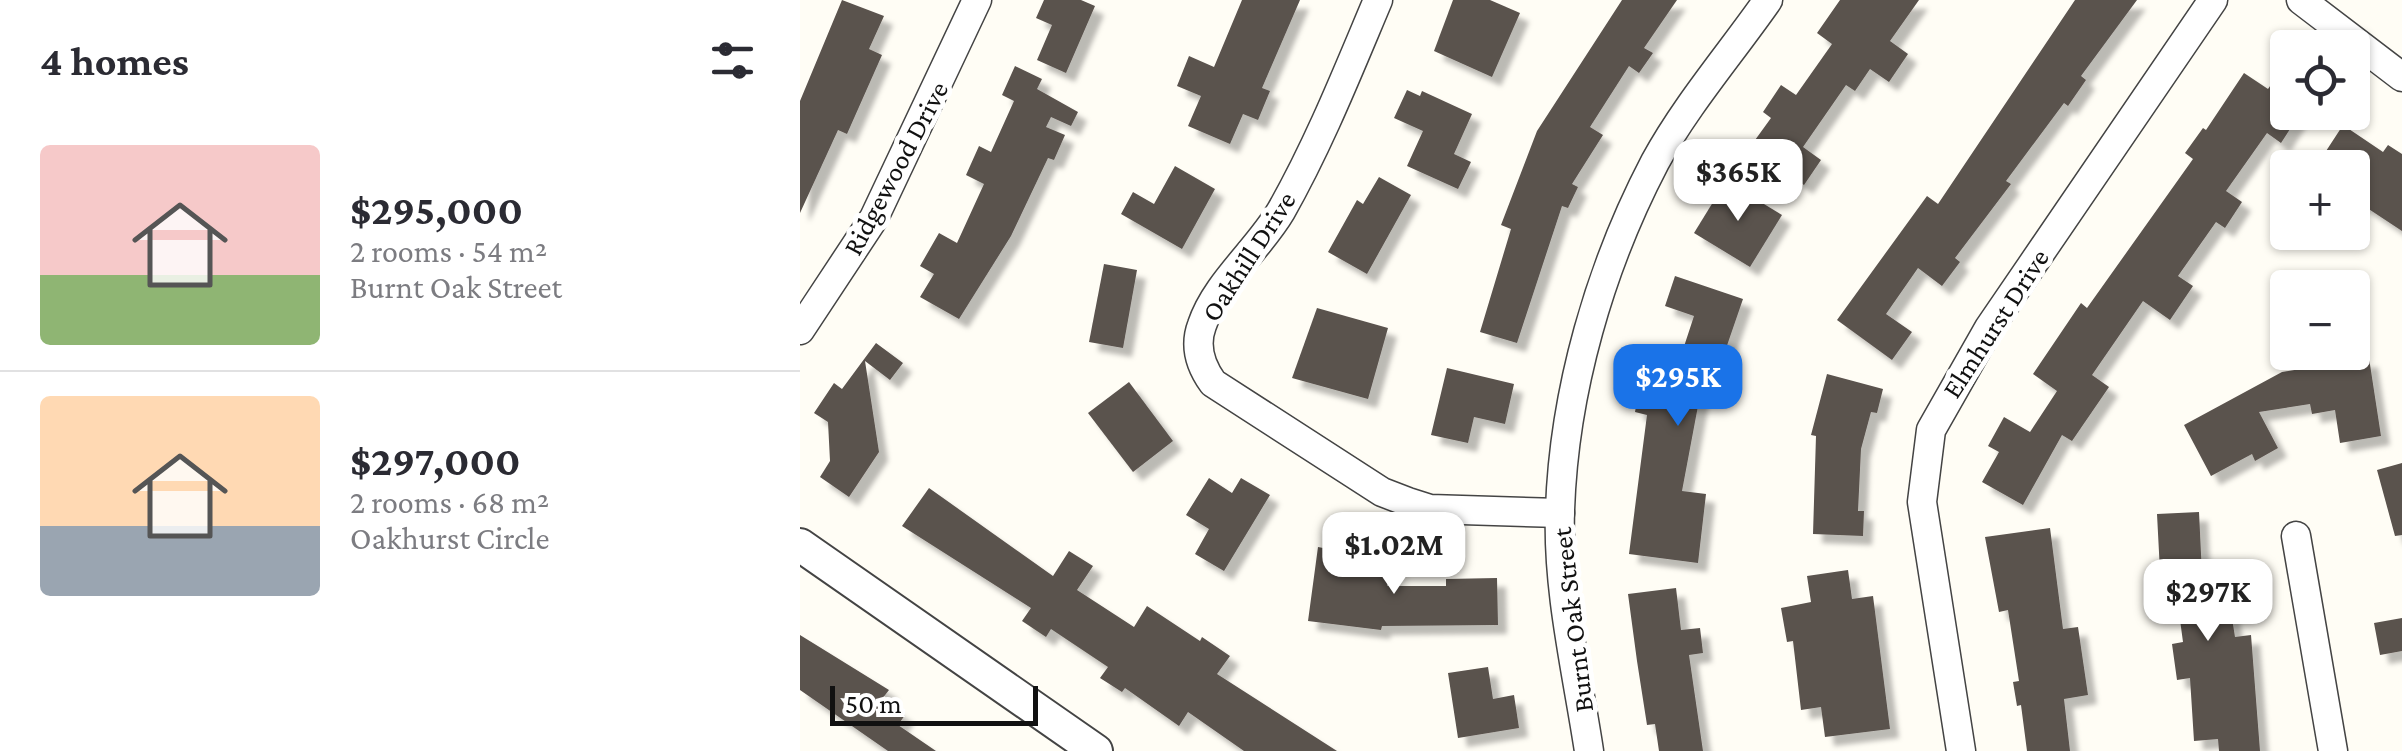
<!DOCTYPE html>
<html lang="en">
<head>
<meta charset="utf-8">
<style>
  body { margin:0; font-family:"Crimson Pro",serif; background:#f7f7f7; color:#2b2b33; height:100vh; display:flex; flex-direction:column; font-size:38px; white-space:nowrap }
  * { box-sizing:border-box; margin:0 }
  p { font-size:32px; color:#7c7c81 }
  .icon { flex:none; width:55px; height:55px; fill:none; stroke:currentColor; stroke-width:2; stroke-linecap:round; stroke-linejoin:round }
  .map { position:relative; flex:1; overflow:hidden }
  .details { display:flex; flex-direction:column; background:#fff; width:800px }
  .details>* { flex:none }
  .fabs { position:absolute; left:1470px; top:30px; display:grid; gap:20px }
  .fabs a { display:grid; place-items:center; width:100px; height:100px; border-radius:10px; background:#fff; box-shadow:0 2px 8px #0004; font-size:50px }
  .scale { position:absolute; left:30px; bottom:25px; width:208px; box-sizing:border-box; padding-left:10px; border:5px solid #111; border-top:0; font-size:28px; line-height:35px; white-space:nowrap; color:#111; -webkit-text-stroke:8px #fff; paint-order:stroke }
  .price { position:absolute; translate:-50% -85px; padding:0 22px; border-radius:20px; background:#fff; color:#222; font-size:32px; line-height:65px; filter:drop-shadow(0 2px 5px #0008) }
  .price::after { content:''; position:absolute; left:50%; top:60px; width:30px; height:22px; margin-left:-15px; background:inherit; clip-path:polygon(0 0,100% 0,50% 100%) }
  .price.on { background:#1a73e8; color:#fff }
  ul { padding:0; list-style:none }
  li { display:flex; align-items:center; gap:30px; height:250px; padding:0 40px }
  li+li { border-top:2px solid #e1e1e2 }
  li span { display:grid; place-items:center; flex:none; width:280px; height:200px; border-radius:10px; color:#555 }
  li>.icon { margin-inline-start:auto }
  span .icon { width:120px; height:120px; fill:#fffc; stroke-width:1 }
  li b { font-size:42px }
  h2 { display:flex; justify-content:space-between; align-items:center; height:120px; padding:0 40px; font-size:42px }
  main { display:flex; flex:1; min-height:0 }
  .map>svg:first-child { display:block }
</style>
</head>
<body>
<main>
<section class="details">
<h2>4 homes<svg class="icon" aria-label="filters" viewBox="0 0 24 24"><path d="M4 7h16M4 17h16"/><circle cx="9" cy="7" r="2"/><circle cx="15" cy="17" r="2"/></svg></h2>
<ul>
<li><span style="background:linear-gradient(#f6c9c9 65%,#8fb573 0)"><svg class="icon" aria-label="home" viewBox="0 0 24 24"><path d="M3 11l9-7 9 7M6 9v11h12V9"/></svg></span><div><b>$295,000</b><p>2 rooms · 54 m²</p><p>Burnt Oak Street</p></div></li>
<li><span style="background:linear-gradient(#ffd9b3 65%,#9aa5b1 0)"><svg class="icon" aria-label="home" viewBox="0 0 24 24"><path d="M3 11l9-7 9 7M6 9v11h12V9"/></svg></span><div><b>$297,000</b><p>2 rooms · 68 m²</p><p>Oakhurst Circle</p></div></li>
</ul>
</section>
<div class="map">
<svg width="1602" height="751" viewBox="0 0 1602 751">
  <defs>
    <filter id="shadow"><feDropShadow dx="9" dy="9" stdDeviation="2.5" flood-color="#0004"/></filter>
  </defs>
  <rect width="100%" height="100%" fill="#fffdf5"/>
  <!-- building -->
  <g fill="#5a524d" filter="url(#shadow)">
    <polygon points="42,0 84,16 69,49 82,55 47,134 38,130 0,213 0,101"/>
    <polygon points="244,0 281,0 295,6 266,73 237,60 252,25 236,18"/>
    <polygon points="442,0 500,0 462,88 470,91 458,120 443,114 430,144 388,126 401,96 377,86 389,56 414,67"/>
    <polygon points="653,0 690,0 720,13 692,77 634,51"/>
    <polygon points="822,0 877,0 844,48 853,53 839,73 829,66 790,127 803,135 772,184 778,187 768,208 762,206 717,343 680,332 711,229 701,225 737,131"/>
    <polygon points="1040,0 1119,0 1090,41 1108,54 1089,82 1070,69 1055,91 1046,85 1003,147 1021,160 1004,185 950,147 971,118 963,112 981,85 996,95 1032,44 1017,33"/>
    <polygon points="1275,0 1337,0 1281,76 1286,80 1268,106 1264,103 1206,181 1211,184 1155,258 1160,262 1142,286 1118,268 1086,314 1112,332 1092,360 1037,320 1127,196 1138,204"/>
    <polygon points="1488,60 1488,112 1501,112 1481,143 1467,133 1426,191 1442,202 1425,228 1416,222 1378,276 1393,286 1370,320 1343,301 1292,375 1309,387 1272,441 1262,435 1223,505 1182,482 1199,452 1188,446 1204,417 1230,432 1257,391 1233,374 1281,303 1287,308 1393,159 1385,153 1403,128 1406,130 1444,73 1468,89"/>
    <polygon points="215,66 242,79 237,89 278,112 271,126 251,117 246,127 265,135 254,160 248,158 211,236 159,319 120,297 134,274 120,266 139,233 157,243 184,184 166,175 179,146 191,152 214,101 202,95"/>
    <polygon points="607,90 620,96 622,91 672,114 654,154 671,162 658,189 607,166 623,131 594,118"/>
    <polygon points="1543,125 1583,152 1588,145 1602,154 1602,231 1552,198 1552,168 1515,168"/>
    <polygon points="375,166 415,189 382,249 321,214 333,192 354,204"/>
    <polygon points="579,177 611,195 567,274 528,252 557,200 563,204"/>
    <polygon points="926,181 982,215 950,267 894,233"/>
    <polygon points="304,264 337,270 323,348 289,342"/>
    <polygon points="875,276 943,299 921,363 907,358 882,491 906,494 898,563 829,554 847,415 835,412 841,378 872,383 894,316 865,306"/>
    <polygon points="517,308 588,328 568,399 492,378"/>
    <polygon points="76,343 103,363 90,380 65,361 79,452 49,497 20,477 30,461 28,422 14,413 34,383 42,389"/>
    <polygon points="1569,358 1581,436 1540,443 1535,410 1512,414 1510,404 1459,412 1478,448 1455,461 1452,454 1411,476 1384,425 1482,372"/>
    <polygon points="647,368 714,384 705,424 674,417 668,443 631,435"/>
    <polygon points="1027,374 1083,389 1077,413 1071,412 1061,449 1058,511 1064,511 1063,536 1013,534 1016,436 1011,435"/>
    <polygon points="329,382 373,441 333,472 288,413"/>
    <polygon points="1602,463 1602,535 1595,536 1577,470"/>
    <polygon points="409,478 432,493 441,478 470,495 424,571 395,554 409,529 386,515"/>
    <polygon points="129,488 253,576 269,551 293,566 277,590 334,627 347,606 400,641 402,637 430,656 417,674 537,751 444,751 388,712 379,726 325,688 322,692 300,678 308,667 251,629 246,637 222,621 231,608 102,526"/>
    <polygon points="1399,512 1404,616 1431,612 1435,637 1451,635 1460,751 1419,751 1418,739 1394,741 1390,678 1377,680 1372,644 1383,642 1376,590 1361,591 1357,514"/>
    <polygon points="1250,528 1263,629 1278,627 1288,695 1264,699 1270,751 1227,751 1221,705 1217,706 1213,682 1219,681 1208,610 1199,612 1185,537"/>
    <polygon points="518,547 590,561 587,586 646,586 646,579 697,578 698,625 582,626 581,630 508,621"/>
    <polygon points="1048,570 1052,599 1073,596 1090,729 1025,737 1021,707 1001,710 993,641 987,642 981,608 1011,602 1007,576"/>
    <polygon points="876,588 881,630 900,628 903,653 889,655 903,751 859,751 855,724 847,725 837,661 828,594"/>
    <polygon points="1602,618 1602,651 1580,655 1574,623"/>
    <polygon points="0,635 89,690 82,699 105,715 98,725 136,751 88,751 0,690"/>
    <polygon points="688,667 693,699 714,695 719,728 658,738 648,673"/>
  </g>
  <g fill="none" stroke-linecap="round" stroke-linejoin="round">
    <!-- minor casing -->
    <g stroke="#444" stroke-width="31">
      <g id="minor">
        <path d="M578,0C548,71 519,144 481,211C458,250 416,283 402,325C394,346 400,365 413,383L582,492L608,502L630,509L760,513"/>
        <polyline points="1501,0 1602,77"/>
        <polyline points="0,330 74,218 177,0"/>
        <polyline points="1496,536 1533,751"/>
        <path d="M789,751C777,672 757,590 760,510C764,391 800,267 855,162C886,105 931,53 968,0"/>
        <polyline points="1161,751 1122,502 1131,430 1189,328 1413,0"/>
      </g>
    </g>
    <!-- tertiary casing -->
    <g stroke="#444" stroke-width="36">
      <polyline id="tertiary" points="0,545 296,751"/>
    </g>
    <!-- minor -->
    <use href="#minor" stroke="#fff" stroke-width="28"/>
    <!-- tertiary -->
    <use href="#tertiary" stroke="#fff" stroke-width="32"/>
  </g>
  <g text-anchor="middle" stroke-width="10" stroke-linejoin="round" paint-order="stroke">
    <!-- street labels -->
    <g font-size="28" fill="#111" stroke="#fff">
      <text transform="translate(95 168) rotate(-62)" y="10">Ridgewood Drive</text>
      <text transform="translate(448 256) rotate(-57)" y="10">Oakhill Drive</text>
      <text transform="translate(1195 323) rotate(-57)" y="10">Elmhurst Drive</text>
      <text transform="translate(772 620) rotate(-97)" y="10">Burnt Oak Street</text>
    </g>
  </g>
</svg>
<div class="fabs">
<a><svg class="icon" aria-label="locate" viewBox="0 0 24 24"><circle cx="12" cy="12" r="6"/><path d="M12 2v4M12 18v4M2 12h4M18 12h4"/></svg></a>
<a>+</a>
<a>−</a>
</div>
<div class="scale">50 m</div>
<b class="price" style="left:938px;top:224px">$365K</b>
<b class="price on" style="left:878px;top:429px">$295K</b>
<b class="price" style="left:594px;top:597px">$1.02M</b>
<b class="price" style="left:1408px;top:644px">$297K</b>
</div>
</main>
</body>
</html>
